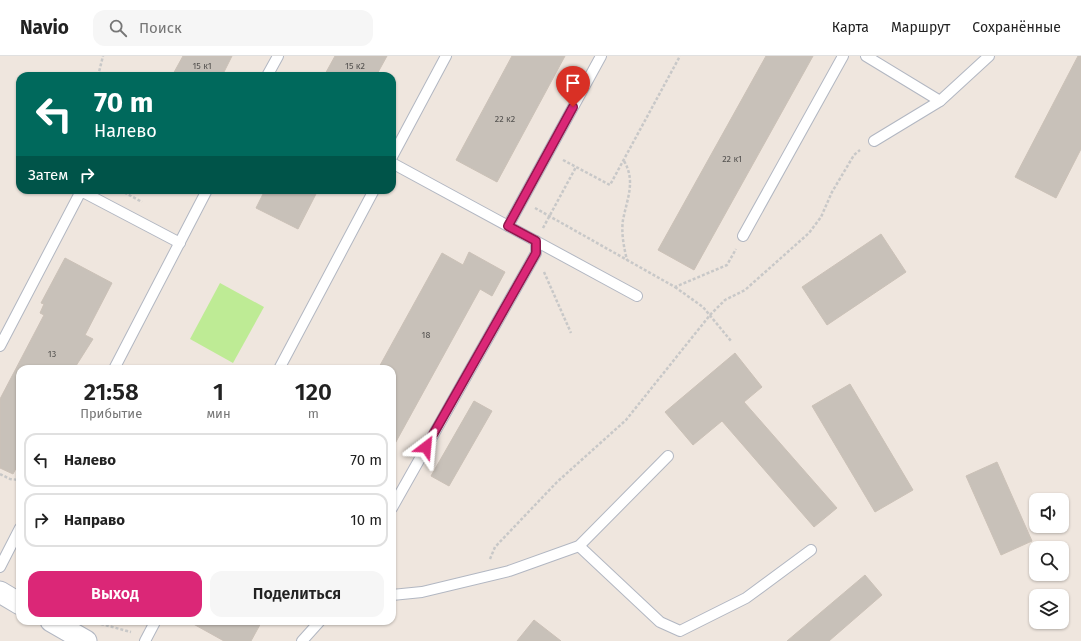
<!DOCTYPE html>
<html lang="ru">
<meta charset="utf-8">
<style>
:root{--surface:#fff;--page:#f6f6f6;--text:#222;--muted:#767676;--line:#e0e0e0;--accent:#db2777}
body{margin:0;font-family:"Fira Sans",sans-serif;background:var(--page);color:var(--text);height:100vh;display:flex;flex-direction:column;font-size:15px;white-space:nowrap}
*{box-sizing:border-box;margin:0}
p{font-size:13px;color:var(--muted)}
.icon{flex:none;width:22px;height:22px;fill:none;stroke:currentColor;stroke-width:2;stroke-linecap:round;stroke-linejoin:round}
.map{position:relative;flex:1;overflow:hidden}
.details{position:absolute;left:16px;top:309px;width:380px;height:260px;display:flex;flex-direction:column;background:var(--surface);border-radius:12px;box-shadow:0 1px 3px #0004}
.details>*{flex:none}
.hud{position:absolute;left:16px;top:16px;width:380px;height:122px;border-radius:12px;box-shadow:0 1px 3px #0004;background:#00695c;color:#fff;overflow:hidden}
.controls{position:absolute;left:1029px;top:437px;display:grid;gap:8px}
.controls a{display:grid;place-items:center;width:40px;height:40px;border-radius:8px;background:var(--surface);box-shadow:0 1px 3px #0004;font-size:20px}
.pin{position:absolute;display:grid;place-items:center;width:34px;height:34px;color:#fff;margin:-41px -17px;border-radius:50% 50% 50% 0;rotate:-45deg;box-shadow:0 0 4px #0007}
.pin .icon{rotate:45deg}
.me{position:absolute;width:44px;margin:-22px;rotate:29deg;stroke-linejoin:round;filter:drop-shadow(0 0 3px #0008)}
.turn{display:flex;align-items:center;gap:14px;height:84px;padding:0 12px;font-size:18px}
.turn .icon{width:52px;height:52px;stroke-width:2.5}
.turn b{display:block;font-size:28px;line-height:34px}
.then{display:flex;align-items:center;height:38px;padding:0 12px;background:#0003;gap:8px;font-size:15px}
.eta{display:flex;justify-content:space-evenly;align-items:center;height:68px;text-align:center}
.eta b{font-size:24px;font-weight:600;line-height:28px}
.action{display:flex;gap:8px;margin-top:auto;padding:8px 12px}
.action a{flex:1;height:46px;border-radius:12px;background:var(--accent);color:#fff;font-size:16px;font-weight:600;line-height:46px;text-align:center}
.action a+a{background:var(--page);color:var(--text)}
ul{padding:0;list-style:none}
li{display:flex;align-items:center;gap:12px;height:54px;margin:0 8px 6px;padding:0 4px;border:2px solid var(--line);border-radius:12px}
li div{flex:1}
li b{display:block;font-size:15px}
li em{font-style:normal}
header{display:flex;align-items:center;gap:24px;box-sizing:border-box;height:56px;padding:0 20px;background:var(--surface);border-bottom:1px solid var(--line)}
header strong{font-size:19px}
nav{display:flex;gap:22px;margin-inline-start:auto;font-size:14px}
.search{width:280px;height:36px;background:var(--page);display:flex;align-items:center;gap:10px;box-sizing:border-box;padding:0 14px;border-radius:12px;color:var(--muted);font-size:15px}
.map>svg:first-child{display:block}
</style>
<header>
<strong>Navio</strong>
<div class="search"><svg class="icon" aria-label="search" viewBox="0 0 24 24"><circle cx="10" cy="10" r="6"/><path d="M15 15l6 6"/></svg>Поиск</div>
<nav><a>Карта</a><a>Маршрут</a><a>Сохранённые</a></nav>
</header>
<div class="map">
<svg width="1081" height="585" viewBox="0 0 1081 585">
<rect width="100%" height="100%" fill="#efe6de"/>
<path fill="#beeb95" d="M220 227 264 251 233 307 190 283Z"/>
<g fill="#c8c1b9" stroke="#cbc1b7">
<path d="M183 0H232L222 20H172Z"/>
<path d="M335 0H387L376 20H324Z"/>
<path d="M512 0H565L497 126 456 104Z"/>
<path d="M766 0H813L694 214 658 194Z"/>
<path d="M1078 0H1081V93L1056 142 1015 121Z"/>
<path d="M265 134H318L298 173 256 152Z"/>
<path d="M881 178 906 216 827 269 802 231Z"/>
<path d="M469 196 505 216 492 240 480 233 392 393V313H378L442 197 463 209Z"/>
<path d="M65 202 112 227 85 279 93 283 74 313H20V405L13 418 0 412V343L44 259 40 257 44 248 41 247Z"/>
<path d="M735 297 762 331 744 346 837 452 814 471 722 365 693 389 665 356Z"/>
<path d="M850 328 913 434 875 456 812 350Z"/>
<path d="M474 345 492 355 449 430 431 420Z"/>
<path d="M997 406 1032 485 1001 499 966 420Z"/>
<path d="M865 519 882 539 829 585H787Z"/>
<path d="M534 564 561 585H517Z"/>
<path d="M188 565H262L251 585H224Z"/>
</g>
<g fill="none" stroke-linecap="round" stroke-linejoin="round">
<g stroke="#b2b7c2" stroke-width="12">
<g id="service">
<path d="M866 0 940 45"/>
<path d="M267 20 278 0"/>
<path d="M874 85 940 45 989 0"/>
<path d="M392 101 446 0"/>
<path d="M392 107 637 240"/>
<path d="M508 170 601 0"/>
<path d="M743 180 843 0"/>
<path d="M0 290 81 135 180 187"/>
<path d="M114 313 207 134"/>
<path d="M279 313 374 134"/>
<path d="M392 452 536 197V185"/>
<path d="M579 490 660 566 680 575 746 542 811 494"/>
<path d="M0 511 20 472"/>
<path d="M392 539 422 536 509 515 579 490 668 400"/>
<path d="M145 585 155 566"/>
<path d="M302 585 320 565"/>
</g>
</g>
<g stroke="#b2b7c2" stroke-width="23">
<g id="minor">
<path d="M0 536 20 548"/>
<path d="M51 565 86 585"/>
</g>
</g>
<g stroke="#c8c8c8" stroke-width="2.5" stroke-dasharray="3 2" stroke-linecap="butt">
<path d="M98 20 103 0"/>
<path d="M563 104 610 129 680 0"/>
<path d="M624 105C636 125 627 143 623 164 621 177 624 192 627 204"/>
<path d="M120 134 142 146"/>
<path d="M535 152 675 231 727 209 736 193"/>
<path d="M543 172 576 111"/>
<path d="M544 216 571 277"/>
<path d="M675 231 703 251 731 285"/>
<path d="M0 418 10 423 20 424"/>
<path d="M490 503 495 491 557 426 626 364 710 259 725 244 745 234 809 177 821 161 832 136 854 99 860 94"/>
<path d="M101 568 131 576"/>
</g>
<use href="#service" stroke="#fff" stroke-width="10"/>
<use href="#minor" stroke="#fff" stroke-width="21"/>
</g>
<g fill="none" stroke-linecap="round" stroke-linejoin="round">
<g stroke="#8e194d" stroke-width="10">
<path id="route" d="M426 391 536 197V185L508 170 573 51"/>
</g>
<use href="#route" stroke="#db2777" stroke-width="7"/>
</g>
<g text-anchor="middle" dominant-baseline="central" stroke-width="4" stroke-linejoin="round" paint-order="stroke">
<g font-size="9" fill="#545250">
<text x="202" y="10">15 к1</text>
<text x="355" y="10">15 к2</text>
<text x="505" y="63">22 к2</text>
<text x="732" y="103">22 к1</text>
<text x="426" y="279">18</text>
<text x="52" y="298">13</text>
</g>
</g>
</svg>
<div class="controls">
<a><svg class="icon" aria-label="sound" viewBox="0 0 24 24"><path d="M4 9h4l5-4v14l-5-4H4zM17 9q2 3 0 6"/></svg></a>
<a><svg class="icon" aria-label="search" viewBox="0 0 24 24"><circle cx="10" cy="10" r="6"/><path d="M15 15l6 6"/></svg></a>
<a><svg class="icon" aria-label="layers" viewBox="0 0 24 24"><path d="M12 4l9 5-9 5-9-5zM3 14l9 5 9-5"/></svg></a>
</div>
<div class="pin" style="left:573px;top:51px;background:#d93025"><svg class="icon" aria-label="arrive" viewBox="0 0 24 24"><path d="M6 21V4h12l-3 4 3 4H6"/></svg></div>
<svg class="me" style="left:426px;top:391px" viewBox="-20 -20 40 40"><path d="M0-17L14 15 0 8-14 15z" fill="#db2777" stroke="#fff" stroke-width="4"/></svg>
<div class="hud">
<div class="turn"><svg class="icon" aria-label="left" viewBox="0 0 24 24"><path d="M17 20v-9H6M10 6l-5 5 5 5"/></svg><div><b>70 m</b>Налево</div></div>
<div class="then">Затем<svg class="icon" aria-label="right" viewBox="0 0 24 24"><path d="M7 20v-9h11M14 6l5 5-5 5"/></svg></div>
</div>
<section class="details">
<div class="eta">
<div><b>21:58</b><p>Прибытие</p></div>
<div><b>1</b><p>мин</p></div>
<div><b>120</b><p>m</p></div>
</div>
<ul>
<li><svg class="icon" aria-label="left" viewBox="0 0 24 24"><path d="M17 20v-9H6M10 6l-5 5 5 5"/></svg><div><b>Налево</b></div><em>70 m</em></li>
<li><svg class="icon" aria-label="right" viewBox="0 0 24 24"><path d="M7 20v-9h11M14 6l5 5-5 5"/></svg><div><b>Направо</b></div><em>10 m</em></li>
</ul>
<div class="action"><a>Выход</a><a>Поделиться</a></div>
</section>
</div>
